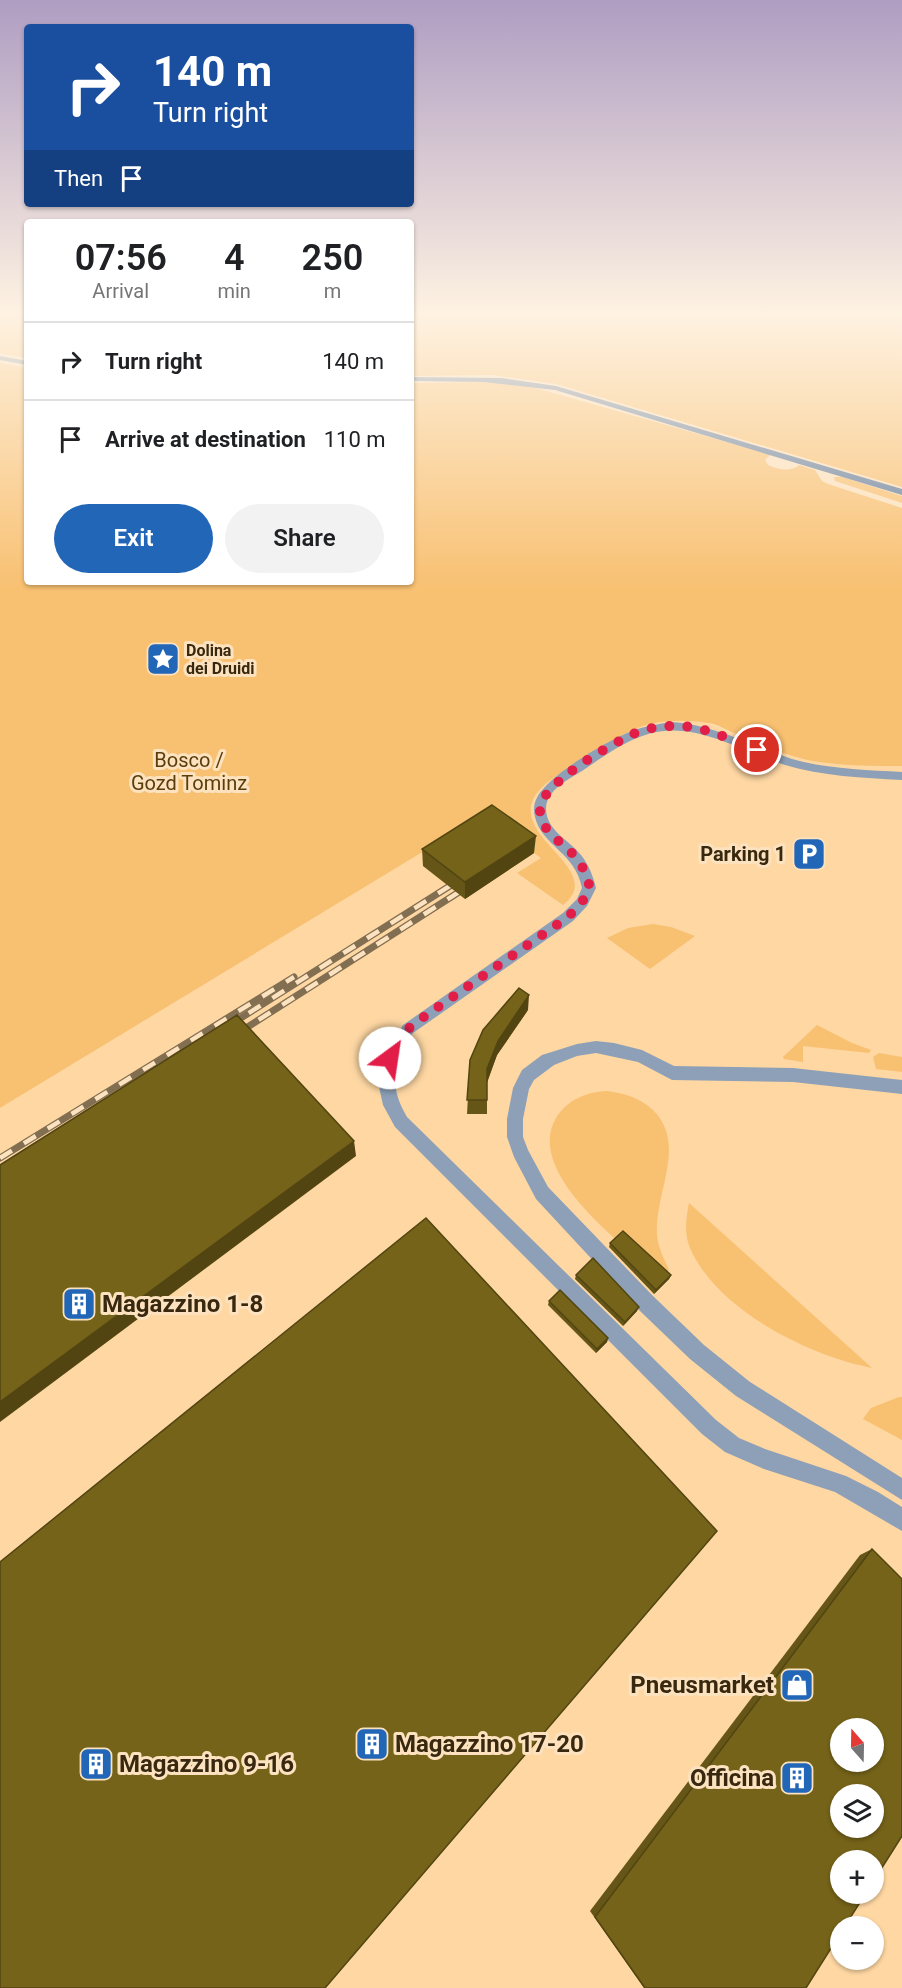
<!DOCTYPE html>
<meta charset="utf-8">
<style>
:root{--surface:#fff;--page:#f2f2f2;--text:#202124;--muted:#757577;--line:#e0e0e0;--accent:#2166b7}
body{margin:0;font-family:Roboto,sans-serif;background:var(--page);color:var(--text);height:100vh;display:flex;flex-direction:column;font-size:22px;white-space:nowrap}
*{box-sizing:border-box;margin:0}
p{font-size:20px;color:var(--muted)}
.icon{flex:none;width:33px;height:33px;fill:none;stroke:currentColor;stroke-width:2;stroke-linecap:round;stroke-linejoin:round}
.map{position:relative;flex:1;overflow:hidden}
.drawer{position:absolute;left:24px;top:219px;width:390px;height:366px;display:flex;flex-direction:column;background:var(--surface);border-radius:6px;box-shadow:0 2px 4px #0004}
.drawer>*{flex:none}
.banner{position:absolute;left:24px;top:24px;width:390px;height:183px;border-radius:6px;box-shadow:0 2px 4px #0004;background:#1a4fa0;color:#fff;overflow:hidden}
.needle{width:39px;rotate:340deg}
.tools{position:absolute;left:830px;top:1718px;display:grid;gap:12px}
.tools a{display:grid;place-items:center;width:54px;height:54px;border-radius:50%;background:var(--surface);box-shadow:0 2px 4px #0004;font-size:30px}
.pin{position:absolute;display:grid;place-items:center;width:51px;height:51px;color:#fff;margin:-26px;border:3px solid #fff;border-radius:50%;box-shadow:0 2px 6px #0007}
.me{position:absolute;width:66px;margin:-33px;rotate:31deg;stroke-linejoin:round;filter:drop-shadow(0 0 4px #0008)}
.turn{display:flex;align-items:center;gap:21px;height:126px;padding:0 30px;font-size:27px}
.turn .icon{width:78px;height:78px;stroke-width:2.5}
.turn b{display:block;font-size:42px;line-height:51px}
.then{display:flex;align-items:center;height:57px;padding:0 30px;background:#0003;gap:12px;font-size:22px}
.eta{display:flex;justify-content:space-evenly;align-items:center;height:102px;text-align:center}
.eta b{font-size:36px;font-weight:600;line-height:42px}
.primary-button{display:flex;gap:12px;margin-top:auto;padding:12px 30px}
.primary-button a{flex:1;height:69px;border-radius:36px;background:var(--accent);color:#fff;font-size:24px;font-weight:600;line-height:69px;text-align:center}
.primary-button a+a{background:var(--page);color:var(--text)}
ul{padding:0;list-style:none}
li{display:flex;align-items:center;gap:18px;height:78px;padding:0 30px;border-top:2px solid var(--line)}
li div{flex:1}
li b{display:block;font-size:22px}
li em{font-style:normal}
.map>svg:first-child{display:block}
</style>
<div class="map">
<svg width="902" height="1988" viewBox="0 0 902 1988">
<rect width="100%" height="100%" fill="#fce2bf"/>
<path fill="#fed7a3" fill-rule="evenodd" d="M665 705 776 751 807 760 834 764 902 766V1988H0V1108ZM840 1728H873V1761H840ZM840 1794H873V1827H840ZM840 1860H873V1893H840ZM840 1926H873V1959H840Z"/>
<g fill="#f8c071">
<path d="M0 312H27V358L0 353Z"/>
<path d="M411 312H902V487L556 384 492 375 411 376Z"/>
<path d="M0 363 27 368V582H411V383L492 382 536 388 762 452 770 455 765 460 768 465C778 469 790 473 799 465L815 470 822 481 828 484 902 508V766C870 766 838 766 807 760 781 754 758 743 734 733 726 730 717 724 708 723 691 720 667 720 649 724 617 733 587 758 558 775 474 828 615 864 563 905L517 873 541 858 482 816 0 1108Z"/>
<path d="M834 477H842L902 496V503L835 481Z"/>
<path d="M653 924 671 927 695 936 650 969 607 938 628 928Z"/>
<path d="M817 1025 852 1043 871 1050 869 1053 803 1046V1062L784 1059 783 1057Z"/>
<path d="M879 1053 902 1057V1072L876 1069 873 1057Z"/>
<path d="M607 1091C624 1093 640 1098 653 1110 688 1145 654 1193 657 1235 658 1247 664 1259 669 1270L659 1277C624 1245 524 1173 556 1118 567 1100 586 1092 607 1091Z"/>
<path d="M689 1203 872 1368C809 1356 717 1310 690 1248 684 1234 686 1218 689 1203Z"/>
<path d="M899 1397H902V1440L863 1419 871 1408Z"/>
</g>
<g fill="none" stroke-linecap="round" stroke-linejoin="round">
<g fill="#8da0b7" fill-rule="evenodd">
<path d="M672 722C716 725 751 746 792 759 827 769 866 770 902 772V780C863 778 822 776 785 765 736 750 689 715 637 738 617 746 600 759 582 771 569 779 546 790 546 809 546 830 570 841 581 855 589 865 593 876 596 888L587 906 573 921 413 1033C395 1064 387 1083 407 1117L716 1420 739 1438 765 1449 846 1476 878 1492 902 1507V1531L835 1492 764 1469 725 1452 702 1434 395 1127 383 1105 379 1087 382 1058 403 1025 563 913 577 899 582 888C575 852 542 846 535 817 532 806 536 796 544 788 559 770 610 739 632 731 645 726 659 724 672 722Z"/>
<path d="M596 1041 614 1043 642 1050 674 1066 793 1068 902 1080V1094L793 1082 672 1080 638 1062 596 1053 577 1056 554 1065 534 1080 529 1089 523 1119V1137L528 1150 548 1187 653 1296 704 1345 750 1382 902 1478V1500L736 1396 690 1359 639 1310 536 1199 514 1157 507 1137V1119L513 1088 522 1070 542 1055 577 1044Z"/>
</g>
<g fill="#627d9f" fill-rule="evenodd">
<path d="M0 356 27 361V365L0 360Z"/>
<path d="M411 377 502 378 556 386 902 489V495L555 390 484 382 411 381Z"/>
</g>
<g stroke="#826e51" stroke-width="7">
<g id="rail">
<path d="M225 1028 464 877"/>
<path d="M235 1035 470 885"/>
<path d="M0 1158 294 977"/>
</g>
</g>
<use href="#rail" stroke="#fce2bf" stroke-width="4.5" stroke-dasharray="14" stroke-linecap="butt"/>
</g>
<g fill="#655516">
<path d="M422 849 534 853 465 899 423 866Z"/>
<path d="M528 1010 497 1055 487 1081V1114H467L470 1060Z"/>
<path d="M610 1243 671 1275 669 1279 654 1294 609 1247Z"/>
<path d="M576 1275 637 1311 623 1326 575 1279Z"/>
<path d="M549 1301 608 1338 607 1342 596 1353 548 1305Z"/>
<path d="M872 1549 806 1988H644L590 1911 860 1555Z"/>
</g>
<g fill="#524512">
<path d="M536 836 534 853 465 899V882Z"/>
<path d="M529 995 528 1010 497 1055 487 1083V1069L498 1041Z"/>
<path d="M354 1141 356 1156 0 1422V1402Z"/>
<path d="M671 1275 669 1279 654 1294 656 1290Z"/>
<path d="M639 1307 637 1311 623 1326 625 1322Z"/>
<path d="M608 1338 607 1342 596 1353 597 1349Z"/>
</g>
<g fill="#756319" stroke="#524512" stroke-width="1.5" fill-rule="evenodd">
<path d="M492 805 536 836 465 882 422 849Z"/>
<path d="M519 988 529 995 498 1041 487 1069V1100H467L470 1060 483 1030Z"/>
<path d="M237 1015 354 1141 0 1402V1165Z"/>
<path d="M426 1218 717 1531 325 1988H0V1562Z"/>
<path d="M623 1231 671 1275 656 1290 610 1243Z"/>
<path d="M593 1258 639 1307 625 1322 576 1275Z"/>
<path d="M560 1290 608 1338 597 1349 549 1301Z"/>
<path d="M872 1549 902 1579V1836L873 1882V1860H840V1893H866L845 1926H840V1934L806 1988H645L595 1917ZM840 1728H873V1761H840ZM840 1794H873V1827H840Z"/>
</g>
<linearGradient id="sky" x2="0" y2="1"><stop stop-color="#af9dc2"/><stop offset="0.53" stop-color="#fef2e2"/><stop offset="1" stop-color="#fef2e2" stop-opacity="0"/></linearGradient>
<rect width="902" height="590" fill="url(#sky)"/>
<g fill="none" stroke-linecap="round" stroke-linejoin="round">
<path stroke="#e11d48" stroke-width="10" stroke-dasharray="0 18" d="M390 1058 408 1029 425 1016 568 917 582 902 590 888C587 877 584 868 577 859 565 843 539 832 540 809 541 783 616 741 638 732 650 728 662 726 674 726 703 725 731 740 757 750"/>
</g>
<defs>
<g id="sight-square" transform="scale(1.725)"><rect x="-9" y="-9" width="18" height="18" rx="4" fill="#2166b7" stroke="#fce2bf"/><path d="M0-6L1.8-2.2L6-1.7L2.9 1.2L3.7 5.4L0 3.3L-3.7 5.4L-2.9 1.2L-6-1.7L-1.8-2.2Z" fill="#fff"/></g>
<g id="parking-square" transform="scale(1.725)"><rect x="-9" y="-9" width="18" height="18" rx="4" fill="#2166b7" stroke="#fce2bf"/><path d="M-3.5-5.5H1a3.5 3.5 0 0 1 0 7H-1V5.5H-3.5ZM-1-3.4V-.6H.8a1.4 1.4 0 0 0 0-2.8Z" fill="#fff"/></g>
<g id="building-square" transform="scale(1.725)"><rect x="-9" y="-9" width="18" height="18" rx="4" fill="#2166b7" stroke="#fce2bf"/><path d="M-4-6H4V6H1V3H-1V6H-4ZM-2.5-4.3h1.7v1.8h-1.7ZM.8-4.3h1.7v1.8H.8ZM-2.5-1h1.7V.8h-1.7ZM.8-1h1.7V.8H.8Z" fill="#fff"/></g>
<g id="shop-square" transform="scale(1.725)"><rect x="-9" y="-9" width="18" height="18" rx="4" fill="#2166b7" stroke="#fce2bf"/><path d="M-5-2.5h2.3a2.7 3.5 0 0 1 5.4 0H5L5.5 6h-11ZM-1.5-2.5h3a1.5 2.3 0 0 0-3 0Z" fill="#fff"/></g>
</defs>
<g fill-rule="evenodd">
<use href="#sight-square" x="163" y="659"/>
<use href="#parking-square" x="809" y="854"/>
<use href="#building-square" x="79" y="1304"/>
<use href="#shop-square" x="797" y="1685"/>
<use href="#building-square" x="372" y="1744"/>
<use href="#building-square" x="96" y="1764"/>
<use href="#building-square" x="797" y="1778"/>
</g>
<g text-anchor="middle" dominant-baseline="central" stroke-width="6" stroke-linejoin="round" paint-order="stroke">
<g font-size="16" font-weight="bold" fill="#38280f" stroke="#fce2bf" text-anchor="start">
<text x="186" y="650">Dolina<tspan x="186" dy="18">dei Druidi</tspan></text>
</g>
<g font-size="20" fill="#5a3d0b" stroke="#fce2bf">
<text x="189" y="760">Bosco /<tspan x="189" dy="23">Gozd Tominz</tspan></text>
</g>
<g font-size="20" font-weight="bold" fill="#38280f" stroke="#fce2bf" text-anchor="end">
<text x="786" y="854">Parking 1</text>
</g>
<g font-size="24" font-weight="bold" fill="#38280f" stroke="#fce2bf" text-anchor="start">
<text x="102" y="1304">Magazzino 1-8</text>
<text x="774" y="1685" text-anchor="end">Pneusmarket</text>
<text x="395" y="1744">Magazzino 17-20</text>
<text x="119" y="1764">Magazzino 9-16</text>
<text x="774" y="1778" text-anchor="end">Officina</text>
</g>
</g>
</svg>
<div class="tools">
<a><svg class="needle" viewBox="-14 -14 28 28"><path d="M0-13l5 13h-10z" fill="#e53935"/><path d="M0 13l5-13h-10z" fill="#757577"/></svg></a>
<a><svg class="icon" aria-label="layers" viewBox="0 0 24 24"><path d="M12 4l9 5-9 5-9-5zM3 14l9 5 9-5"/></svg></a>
<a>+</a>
<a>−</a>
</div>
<div class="pin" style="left:757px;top:750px;background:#d93025"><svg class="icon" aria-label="arrive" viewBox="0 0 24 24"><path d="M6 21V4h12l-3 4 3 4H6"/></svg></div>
<svg class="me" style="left:390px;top:1058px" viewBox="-20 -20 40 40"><circle r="19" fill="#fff"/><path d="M0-13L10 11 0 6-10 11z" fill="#e11d48"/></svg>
<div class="banner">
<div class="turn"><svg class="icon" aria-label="right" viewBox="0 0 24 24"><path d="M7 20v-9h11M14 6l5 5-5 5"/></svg><div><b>140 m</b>Turn right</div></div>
<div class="then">Then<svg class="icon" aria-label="arrive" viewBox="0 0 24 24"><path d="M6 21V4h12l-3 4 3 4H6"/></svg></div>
</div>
<section class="drawer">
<div class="eta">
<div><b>07:56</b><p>Arrival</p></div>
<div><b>4</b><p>min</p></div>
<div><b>250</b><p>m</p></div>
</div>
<ul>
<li><svg class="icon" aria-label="right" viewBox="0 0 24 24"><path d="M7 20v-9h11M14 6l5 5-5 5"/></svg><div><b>Turn right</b></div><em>140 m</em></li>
<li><svg class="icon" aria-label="arrive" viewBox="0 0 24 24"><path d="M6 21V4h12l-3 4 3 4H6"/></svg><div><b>Arrive at destination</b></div><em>110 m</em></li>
</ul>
<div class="primary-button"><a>Exit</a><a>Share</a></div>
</section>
</div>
